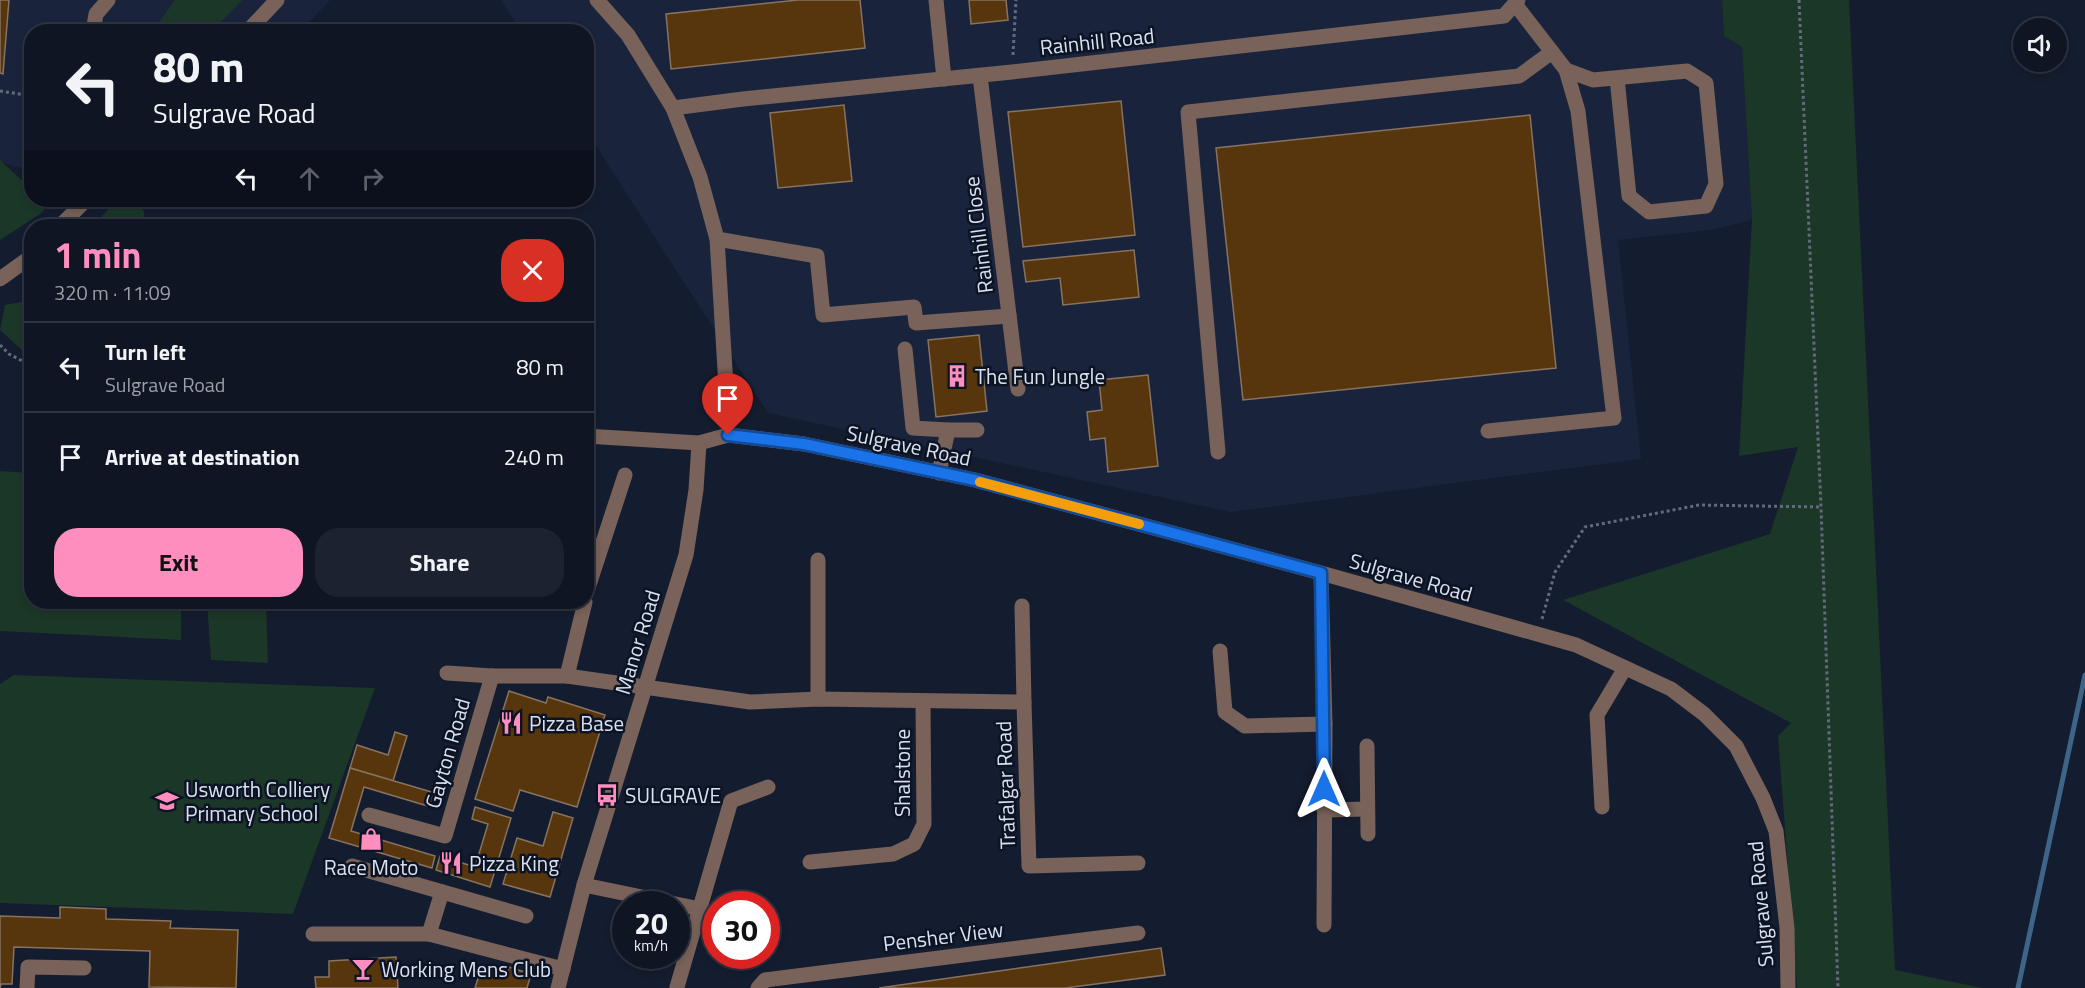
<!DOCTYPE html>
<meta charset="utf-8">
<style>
:root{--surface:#0f1523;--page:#1d2230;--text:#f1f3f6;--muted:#9b9fa6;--line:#2f3441;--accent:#fd8ebe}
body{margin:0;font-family:"Titillium Web",sans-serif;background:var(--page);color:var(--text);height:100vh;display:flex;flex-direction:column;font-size:22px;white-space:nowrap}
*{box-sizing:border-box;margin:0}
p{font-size:20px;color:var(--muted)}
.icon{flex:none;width:33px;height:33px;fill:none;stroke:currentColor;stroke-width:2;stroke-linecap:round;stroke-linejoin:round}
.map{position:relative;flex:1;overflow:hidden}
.panel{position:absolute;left:24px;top:219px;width:570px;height:390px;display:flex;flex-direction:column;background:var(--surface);border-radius:24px;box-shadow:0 3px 9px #0003,0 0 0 2px var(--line)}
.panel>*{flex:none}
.hud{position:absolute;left:24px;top:24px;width:570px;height:183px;border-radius:24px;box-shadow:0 3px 9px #0003,0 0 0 2px var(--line);background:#0f1523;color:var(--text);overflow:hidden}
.controls{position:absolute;left:2013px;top:18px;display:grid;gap:12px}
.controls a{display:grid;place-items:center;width:54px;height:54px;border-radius:50%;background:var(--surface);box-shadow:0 3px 9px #0003,0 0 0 2px var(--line);font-size:30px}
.speed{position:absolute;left:612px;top:891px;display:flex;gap:12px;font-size:30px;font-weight:700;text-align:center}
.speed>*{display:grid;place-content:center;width:78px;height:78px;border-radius:50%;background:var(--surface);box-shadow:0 3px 9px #0003,0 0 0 2px var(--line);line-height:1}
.speed small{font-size:15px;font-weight:400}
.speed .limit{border:9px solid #d22;background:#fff;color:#111}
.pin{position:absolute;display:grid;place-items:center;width:51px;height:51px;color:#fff;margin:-62px -26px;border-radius:50% 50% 50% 0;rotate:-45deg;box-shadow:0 0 6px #0007}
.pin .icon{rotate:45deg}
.me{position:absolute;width:66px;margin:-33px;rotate:0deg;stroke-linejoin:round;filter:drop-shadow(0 0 4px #0008)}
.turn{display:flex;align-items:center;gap:21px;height:126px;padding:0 30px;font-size:27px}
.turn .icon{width:78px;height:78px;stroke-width:2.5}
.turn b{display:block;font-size:42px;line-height:51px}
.lanes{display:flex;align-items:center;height:57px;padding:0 30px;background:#0003;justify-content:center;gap:30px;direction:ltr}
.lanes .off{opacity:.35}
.round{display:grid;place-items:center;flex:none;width:63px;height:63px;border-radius:24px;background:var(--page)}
.summary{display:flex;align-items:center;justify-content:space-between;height:102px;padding:0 30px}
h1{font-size:36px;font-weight:700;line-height:45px;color:var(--accent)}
.primary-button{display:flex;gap:12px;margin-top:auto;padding:12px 30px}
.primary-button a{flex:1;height:69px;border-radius:24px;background:var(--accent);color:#111;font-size:24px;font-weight:700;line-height:69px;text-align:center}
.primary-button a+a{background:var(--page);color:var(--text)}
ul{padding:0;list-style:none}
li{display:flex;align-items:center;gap:18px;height:90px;padding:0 30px;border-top:2px solid var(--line)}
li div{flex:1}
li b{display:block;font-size:22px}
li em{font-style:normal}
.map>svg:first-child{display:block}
</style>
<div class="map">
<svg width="2085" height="988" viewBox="0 0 2085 988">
<rect width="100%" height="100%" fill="#141c2f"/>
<g fill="#19243c">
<path d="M0 0H330L301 31 32 32 31 171 0 162Z"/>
<path d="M501 0H1722L1724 36 1742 46 1752 220 1711 230 1618 240 1641 459 1231 512 768 413 587 132 586 32 521 31Z"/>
</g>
<g fill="#1b3728">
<path d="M175 0H242L212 31H153Z"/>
<path d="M1722 0H1849L1895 970 1983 988H1797L1778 736 1791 723 1563 600 1770 534 1798 447 1739 456 1752 220 1742 47 1724 36Z"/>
<path d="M0 160 31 189 32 200H54L40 214 0 240Z"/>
<path d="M117 200H137L144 212V226H93Z"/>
<path d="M31 300H32L31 356 24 352 0 330 5 305Z"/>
<path d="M0 471 31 473 32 602H181V640L0 631Z"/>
<path d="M207 602H266L268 663 211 660Z"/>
<path d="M14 675 375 688 293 914 0 903V684Z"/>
</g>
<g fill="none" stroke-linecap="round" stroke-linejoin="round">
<path stroke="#3e6588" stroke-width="5" d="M2018 988 2085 675"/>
</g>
<g fill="#57350d" stroke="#877360" stroke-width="1.5">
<path d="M0 0H9L3 74 0 73Z"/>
<path d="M798 0H860L865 48 671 69 666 14Z"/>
<path d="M969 0H1006L1008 20 971 24Z"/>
<path d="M1121 101 1135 235 1023 247 1008 112Z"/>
<path d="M844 105 852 181 778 188 770 113Z"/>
<path d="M1530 115 1556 368 1243 400 1216 148Z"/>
<path d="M1134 250 1139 297 1063 305 1060 278 1026 282 1023 261Z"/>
<path d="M979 335 987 411 936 417 928 340Z"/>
<path d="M1148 375 1158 466 1108 472 1105 438 1090 440 1087 412 1102 410 1099 380Z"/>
<path d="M509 691 546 703 548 697 605 715 577 807 520 790 513 811 475 799Z"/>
<path d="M395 732 407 736 393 781 350 768 357 745 388 755Z"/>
<path d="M350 768 435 793 431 807 364 787 351 831 435 856 432 868 329 838Z"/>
<path d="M475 807 511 818 490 887 436 870 440 856 475 867 488 824 472 819Z"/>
<path d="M553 812 573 818 550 897 503 884 517 838 543 846Z"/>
<path d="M60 907 106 909V919L171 921 170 928 238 930 236 988 149 987 150 951 14 947 12 984H1L0 988V916L60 918Z"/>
<path d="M1161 948 1165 975 1065 988H879Z"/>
<path d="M396 957 398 988H316L315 977H329V961Z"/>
<path d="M488 965 508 971 509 967 531 974 527 988H475L481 969Z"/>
</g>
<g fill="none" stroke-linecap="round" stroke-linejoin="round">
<g stroke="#636b7b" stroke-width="3" stroke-dasharray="3 3" stroke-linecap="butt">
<path d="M1799 0 1821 507 1838 988"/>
<path d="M1013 55 1016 0"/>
<path d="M0 91 32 96"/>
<path d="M0 345 9 354 32 366"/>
<path d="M726 399 727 420"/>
<path d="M1542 619 1555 572 1585 527 1699 505 1821 507"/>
</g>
<g stroke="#786259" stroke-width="15">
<path d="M597 0 628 35 673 108 700 177 717 239 726 386"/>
<path d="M936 0 944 79"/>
<path d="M93 32 96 14 108 0"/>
<path d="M247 32 277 0"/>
<path d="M1566 70 1593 80 1687 71 1706 83 1716 184 1706 206 1649 212 1629 196 1617 78"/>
<path d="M980 76 1018 389"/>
<path d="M673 108 743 99 1012 72 1504 16 1518 0"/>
<path d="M60 226 86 200"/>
<path d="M717 239 817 256 823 315 914 307 916 323 1009 316"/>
<path d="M0 279 32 256"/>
<path d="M905 349 913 428 948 430"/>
<path d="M1488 431 1614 418 1578 111 1566 70 1515 4"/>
<path d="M586 436 699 443 728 435 804 444 975 480 1321 573 1576 645 1671 689 1704 714 1736 746 1763 798 1776 831 1787 928 1788 988"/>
<path d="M1218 452 1188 112 1519 76 1552 52"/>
<path d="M939 473 948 430H977"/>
<path d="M1321 573 1325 724 1324 925"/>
<path d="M586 594 625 475"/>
<path d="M1022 606 1024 702"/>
<path d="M1220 651 1225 712 1245 726 1325 724"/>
<path d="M447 673 492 676H567L750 702 818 699 1024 702 1029 866 1138 863"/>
<path d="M567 676 585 602"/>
<path d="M818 699V560"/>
<path d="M1367 746 1368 834"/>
<path d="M1602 807 1597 715 1625 668"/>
<path d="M1324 810 1367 809"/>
<path d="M369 815 445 836 492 676"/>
<path d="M810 862 893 854 914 844 924 824 923 702"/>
<path d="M352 866 526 916"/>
<path d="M584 885 700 909"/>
<path d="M313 934H429L563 969"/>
<path d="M429 934 442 892"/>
<path d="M677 987 731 801 768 787"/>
<path d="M27 988 28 967 84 968"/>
<path d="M558 988 584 885 686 555 696 490 699 443"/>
<path d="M758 988 765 980 1138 933"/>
</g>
</g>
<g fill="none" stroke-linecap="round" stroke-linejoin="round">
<g stroke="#114b97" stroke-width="15">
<path id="route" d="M728 435 804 444 975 480 1321 573 1324 789"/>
</g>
<use href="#route" stroke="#1a73e8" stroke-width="10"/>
<path stroke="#f59e0b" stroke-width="10" d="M980 482 1139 524"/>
</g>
<defs>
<g id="building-bare" transform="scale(1.8)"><path d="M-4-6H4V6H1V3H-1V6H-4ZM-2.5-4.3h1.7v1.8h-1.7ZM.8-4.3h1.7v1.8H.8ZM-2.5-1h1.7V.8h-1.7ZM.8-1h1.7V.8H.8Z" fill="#fd8ebe" stroke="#0b1325" stroke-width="2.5" paint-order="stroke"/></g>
<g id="restaurant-bare" transform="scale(1.8)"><path d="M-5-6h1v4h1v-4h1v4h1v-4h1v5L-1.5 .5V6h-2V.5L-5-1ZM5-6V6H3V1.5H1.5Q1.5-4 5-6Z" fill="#fd8ebe" stroke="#0b1325" stroke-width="2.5" paint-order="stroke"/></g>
<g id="bus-bare" transform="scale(1.8)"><path d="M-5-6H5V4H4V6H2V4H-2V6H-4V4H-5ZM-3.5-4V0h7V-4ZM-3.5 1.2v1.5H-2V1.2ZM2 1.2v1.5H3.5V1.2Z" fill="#fd8ebe" stroke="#0b1325" stroke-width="2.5" paint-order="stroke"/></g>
<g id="school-bare" transform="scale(1.8)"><path d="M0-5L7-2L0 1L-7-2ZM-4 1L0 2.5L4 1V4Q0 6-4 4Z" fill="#fd8ebe" stroke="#0b1325" stroke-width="2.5" paint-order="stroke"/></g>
<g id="shop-bare" transform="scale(1.8)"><path d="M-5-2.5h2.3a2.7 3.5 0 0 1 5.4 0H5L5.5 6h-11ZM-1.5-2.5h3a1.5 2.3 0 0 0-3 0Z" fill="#fd8ebe" stroke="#0b1325" stroke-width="2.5" paint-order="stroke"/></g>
<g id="bar-bare" transform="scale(1.8)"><path d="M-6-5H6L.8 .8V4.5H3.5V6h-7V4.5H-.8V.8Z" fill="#fd8ebe" stroke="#0b1325" stroke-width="2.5" paint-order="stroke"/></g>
</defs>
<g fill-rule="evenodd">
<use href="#building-bare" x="957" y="376"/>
<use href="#restaurant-bare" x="511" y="723"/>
<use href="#bus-bare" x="607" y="795"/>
<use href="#school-bare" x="167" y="801"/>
<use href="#shop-bare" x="371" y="839"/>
<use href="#restaurant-bare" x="451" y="863"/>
<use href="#bar-bare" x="363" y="969"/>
</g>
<g text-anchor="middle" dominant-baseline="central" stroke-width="5" stroke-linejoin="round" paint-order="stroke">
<g font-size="21" fill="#dae1ee" stroke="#0b1325">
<text transform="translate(1097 41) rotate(-6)">Rainhill Road</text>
<text transform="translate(978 235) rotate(-97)">Rainhill Close</text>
<text transform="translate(909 445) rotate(12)">Sulgrave Road</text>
<text transform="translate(1411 577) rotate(16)">Sulgrave Road</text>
<text transform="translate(637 642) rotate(-73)">Manor Road</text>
<text transform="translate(447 753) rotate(-74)">Gayton Road</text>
<text transform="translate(902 773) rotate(-90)">Shalstone</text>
<text transform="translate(1005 785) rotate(-92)">Trafalgar Road</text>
<text transform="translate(1760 904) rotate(-95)">Sulgrave Road</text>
<text transform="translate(943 936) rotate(-7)">Pensher View</text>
</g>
<g font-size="21" fill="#dae1ee" stroke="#0b1325" text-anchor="start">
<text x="975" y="376">The Fun Jungle</text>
<text x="529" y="723">Pizza Base</text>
<text x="185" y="789">Usworth Colliery<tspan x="185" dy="24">Primary School</tspan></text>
<text x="625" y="795">SULGRAVE</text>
<text x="469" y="863">Pizza King</text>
<text x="371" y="867" text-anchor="middle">Race Moto</text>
<text x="381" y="969">Working Mens Club</text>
</g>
</g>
</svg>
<div class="controls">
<a><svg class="icon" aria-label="sound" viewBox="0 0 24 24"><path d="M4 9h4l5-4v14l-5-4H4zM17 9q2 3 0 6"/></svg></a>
</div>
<div class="speed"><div>20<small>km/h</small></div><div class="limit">30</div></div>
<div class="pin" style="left:728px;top:435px;background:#d93025"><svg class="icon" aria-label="arrive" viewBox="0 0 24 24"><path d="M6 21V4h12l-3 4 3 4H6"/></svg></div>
<svg class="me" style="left:1324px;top:789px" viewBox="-20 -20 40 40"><path d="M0-17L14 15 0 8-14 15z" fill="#1a73e8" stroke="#fff" stroke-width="4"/></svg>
<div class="hud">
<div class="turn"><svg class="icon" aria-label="left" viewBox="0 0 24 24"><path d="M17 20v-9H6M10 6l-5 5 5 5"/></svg><div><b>80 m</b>Sulgrave Road</div></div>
<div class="lanes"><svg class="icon" aria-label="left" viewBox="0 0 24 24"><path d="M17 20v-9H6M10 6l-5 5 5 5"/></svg><svg class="icon off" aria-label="ahead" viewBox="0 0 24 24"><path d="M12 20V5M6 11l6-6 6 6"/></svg><svg class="icon off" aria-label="right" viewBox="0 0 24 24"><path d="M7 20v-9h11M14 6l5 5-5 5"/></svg></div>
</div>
<section class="panel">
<div class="summary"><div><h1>1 min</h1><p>320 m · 11:09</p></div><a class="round" style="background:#d93025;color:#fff"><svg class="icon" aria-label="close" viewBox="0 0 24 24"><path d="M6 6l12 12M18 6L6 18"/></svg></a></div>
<ul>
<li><svg class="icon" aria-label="left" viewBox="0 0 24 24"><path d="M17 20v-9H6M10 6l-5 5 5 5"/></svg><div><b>Turn left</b><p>Sulgrave Road</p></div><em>80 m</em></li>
<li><svg class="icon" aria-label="arrive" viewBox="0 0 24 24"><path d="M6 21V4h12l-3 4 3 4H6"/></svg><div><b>Arrive at destination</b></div><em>240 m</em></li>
</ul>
<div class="primary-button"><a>Exit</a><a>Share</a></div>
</section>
</div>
